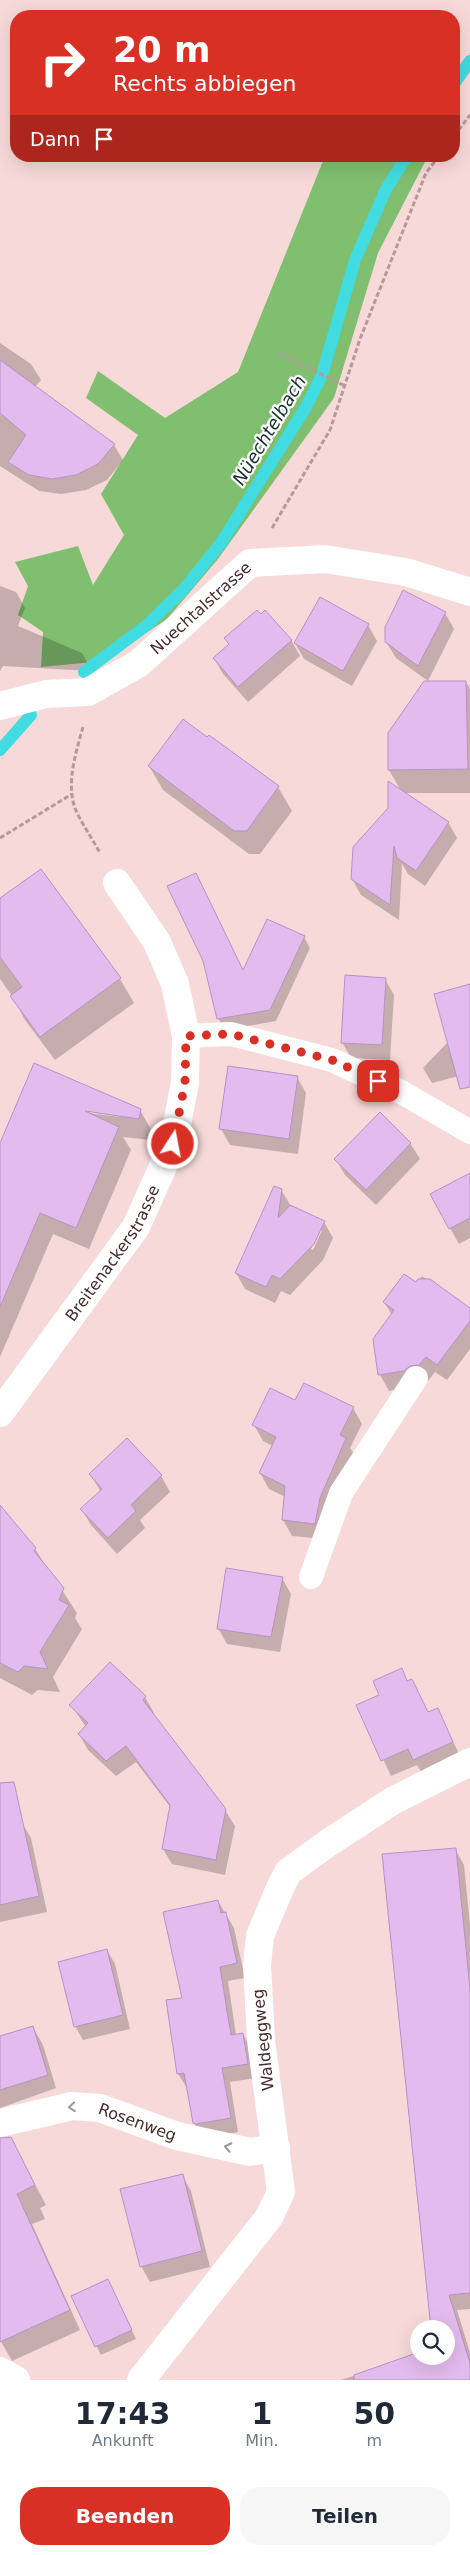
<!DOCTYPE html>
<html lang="de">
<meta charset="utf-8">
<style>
:root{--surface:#fff;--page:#f6f6f7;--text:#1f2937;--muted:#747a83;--accent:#d93025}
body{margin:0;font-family:"DejaVu Sans",sans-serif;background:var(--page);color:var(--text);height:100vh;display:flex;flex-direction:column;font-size:19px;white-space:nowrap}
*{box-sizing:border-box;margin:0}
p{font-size:16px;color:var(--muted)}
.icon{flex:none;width:28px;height:28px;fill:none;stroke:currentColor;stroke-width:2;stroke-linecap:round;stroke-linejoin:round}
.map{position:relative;height:2380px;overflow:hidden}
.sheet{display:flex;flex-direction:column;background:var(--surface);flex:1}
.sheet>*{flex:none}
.banner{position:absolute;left:10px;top:10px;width:450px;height:152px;border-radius:20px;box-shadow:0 5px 20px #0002;background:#d93025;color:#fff;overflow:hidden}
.buttons{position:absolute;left:410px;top:2320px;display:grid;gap:10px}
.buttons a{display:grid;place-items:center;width:45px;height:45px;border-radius:50%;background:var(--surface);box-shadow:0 5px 20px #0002;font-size:25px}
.pin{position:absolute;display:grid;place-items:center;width:42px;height:42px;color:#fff;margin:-21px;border-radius:10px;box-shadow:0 2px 8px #0006}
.me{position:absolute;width:55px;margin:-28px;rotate:11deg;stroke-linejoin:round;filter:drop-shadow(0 0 4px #0008)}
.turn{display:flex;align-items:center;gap:18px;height:105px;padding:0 20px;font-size:22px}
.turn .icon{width:65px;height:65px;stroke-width:2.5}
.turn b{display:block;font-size:35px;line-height:42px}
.then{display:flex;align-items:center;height:48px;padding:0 20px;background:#0003;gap:10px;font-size:19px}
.eta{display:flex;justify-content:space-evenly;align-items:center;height:85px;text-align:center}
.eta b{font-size:30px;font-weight:700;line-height:35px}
.action{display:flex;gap:10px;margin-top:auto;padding:10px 20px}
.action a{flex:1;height:58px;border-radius:20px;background:var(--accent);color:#fff;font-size:20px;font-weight:700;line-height:58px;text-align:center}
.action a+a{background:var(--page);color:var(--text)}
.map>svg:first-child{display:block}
</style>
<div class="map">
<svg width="470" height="2380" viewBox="0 0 470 2380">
<rect width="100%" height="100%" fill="#f7d9d9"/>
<path fill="#81bf70" d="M325 156H428L378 253 334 398 218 559 167 619 104 661 41 667 43 632 18 615 28 586 15 562 78 546 93 585 124 535 101 494 138 435 86 398 98 371 165 418 238 372Z"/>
<g fill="#0003" fill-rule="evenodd">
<path d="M0 343 31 364 41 380 35 387 114 445 123 460 107 480 86 490 61 494 39 491 0 466Z"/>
<path d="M0 586 16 592 25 608 18 626 82 653 91 669 90 671 3 666 0 671Z"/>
<path d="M445 613 454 629 428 681 396 658 386 642Z"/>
<path d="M368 625 377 641 352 686 304 659 295 643Z"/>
<path d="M225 638 291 640 300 656 248 702 223 674 214 658 229 645Z"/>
<path d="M466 682 470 689V793H405L448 822 457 838 425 886 408 874 402 864 399 920 361 895 352 879 389 809 401 791 389 770Z"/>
<path d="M209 736 278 787 292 811 260 854H249L163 790 149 766Z"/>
<path d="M41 870 120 979 134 1003 55 1060 25 1020 12 996 0 979V900Z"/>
<path d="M196 874 243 971 304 937 310 948 276 1021 225 1030 218 1018Z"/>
<path d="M385 979 394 995 390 1060 351 1058 342 1042Z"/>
<path d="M470 986V1073L432 1083 423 1068 448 1042Z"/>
<path d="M35 1064 140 1110 153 1133 151 1140 123 1137 131 1150 89 1249 53 1234 0 1357V1146ZM79 1109 115 1114 121 1117 79 1112Z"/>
<path d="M297 1077 306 1093 298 1154 230 1145 221 1129Z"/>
<path d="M410 1143 420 1159 376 1205 345 1175 336 1160Z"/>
<path d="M470 1174V1238L459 1244 450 1228Z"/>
<path d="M281 1190 291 1206 324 1222 333 1238 323 1260 290 1295 281 1291 275 1303 245 1289 236 1273ZM319 1230H322L313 1250 311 1249Z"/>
<path d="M422 1276 470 1310V1349L447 1380 435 1372 428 1381H419L413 1386 389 1391 380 1375 374 1340 392 1315 384 1302 416 1284Z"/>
<path d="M295 1402 353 1408 362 1424 350 1448 355 1455 324 1539 292 1536 283 1520 286 1497 269 1489 260 1473 273 1446 263 1441 254 1425Z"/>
<path d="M90 1474 161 1476 170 1492 140 1520 145 1528 117 1554 91 1525 82 1510 101 1492Z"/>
<path d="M0 1507 35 1549 77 1613 75 1618 82 1629 53 1677 60 1692 38 1690 32 1695 0 1678Z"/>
<path d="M282 1578 291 1594 280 1652 227 1644 218 1628Z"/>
<path d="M401 1670 408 1682 412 1680 429 1713 438 1710 461 1758 423 1775 417 1765 391 1776 358 1706 381 1695Z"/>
<path d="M145 1697 154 1713 153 1715 225 1810 235 1826 225 1875 172 1864 163 1849 171 1808 136 1762 116 1776 88 1750 79 1734 86 1727 71 1705Z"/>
<path d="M22 1823 31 1838 47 1912 0 1922V1827Z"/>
<path d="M455 1849 464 1865 470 1925V2309L457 2310 470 2353V2380H341L419 2354V2356H446Z"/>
<path d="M218 1901 234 1928 245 1978 228 1981 236 2035 243 2034 251 2049 256 2078 230 2082 238 2132 205 2139 194 2123 187 2088 178 2074 183 1999Z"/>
<path d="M107 1950 115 1964 130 2029 83 2040 75 2026Z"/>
<path d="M33 2027 43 2045 56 2088 0 2108V2034L1 2037Z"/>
<path d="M11 2139 46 2205 40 2208 45 2219 32 2224 80 2330 12 2361 0 2340V2144Z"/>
<path d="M182 2175 191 2191 210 2267 150 2282 141 2266Z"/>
<path d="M112 2289 136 2339 101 2355 72 2297Z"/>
</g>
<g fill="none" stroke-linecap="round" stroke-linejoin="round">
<g stroke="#40dce2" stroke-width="12">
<path d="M454 84 470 61"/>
<path d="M84 672 147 625 184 589 221 543 306 407 322 375 355 260 386 189 407 156"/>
<path d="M0 750 31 715"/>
</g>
</g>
<g fill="#e4bbef" stroke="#b991c3">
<path d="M0 360 115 444 98 464 76 475 52 479 29 475 8 462 26 435 0 413Z"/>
<path d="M403 590 446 612 418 666 385 642V627Z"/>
<path d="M320 597 369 624 343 671 294 643Z"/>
<path d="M257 610 261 614 265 610 292 640 238 687 213 658 229 644 224 638Z"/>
<path d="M424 681H466L468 769 388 770V733Z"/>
<path d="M183 719 207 737 209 735 279 786 247 831H234L148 766Z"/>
<path d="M388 781 449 822 416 871 397 858 394 846 390 905 351 879 353 847 388 808Z"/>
<path d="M41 869 121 978 40 1037 10 996 22 987 0 957V898Z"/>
<path d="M196 873 243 970 267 919 305 936 270 1010 217 1019 203 961 167 886Z"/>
<path d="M345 975 386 978 382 1045 341 1043Z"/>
<path d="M470 984V1087L460 1089 434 994Z"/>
<path d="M34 1063 141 1109 139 1119 85 1111 119 1127 76 1228 40 1213 0 1307V1143Z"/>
<path d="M228 1066 298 1076 289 1139 219 1129Z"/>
<path d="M380 1112 411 1143 366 1190 334 1159Z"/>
<path d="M470 1173V1218L449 1229 430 1194Z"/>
<path d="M274 1186 282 1189 278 1218 290 1205 325 1221 314 1244 280 1279 272 1275 266 1287 235 1273Z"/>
<path d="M404 1274 416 1282 418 1279H430L470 1308V1321L437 1365 426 1357 419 1365 410 1366 404 1371 378 1375 373 1339 394 1310 383 1302Z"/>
<path d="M304 1383 354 1407 340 1435 346 1438 320 1498 315 1524 282 1520 285 1486 259 1473 276 1437 252 1425 270 1388 295 1400Z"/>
<path d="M127 1438 162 1475 131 1505 136 1511 108 1538 80 1509 102 1489 89 1474Z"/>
<path d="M0 1505 36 1548 34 1551 64 1588 59 1600 69 1605 40 1652 48 1669 24 1666 18 1672 0 1663Z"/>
<path d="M226 1568 283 1577 271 1637 217 1629Z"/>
<path d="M110 1662 146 1696 143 1700 226 1809 216 1860 162 1849 170 1805 126 1746 106 1761 78 1734 88 1723 69 1705Z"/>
<path d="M402 1668 407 1681 412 1679 428 1712 438 1708 453 1742 413 1760 408 1749 381 1761 356 1705 379 1695 373 1681Z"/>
<path d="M14 1782 39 1896 0 1905V1783Z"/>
<path d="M456 1848 470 1989V2293L449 2295 470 2363V2380H354V2375L419 2352V2356H446V2329H431L382 1854Z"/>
<path d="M218 1900 221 1913 226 1912 237 1963 220 1967 231 2035 243 2033 248 2064 222 2068 231 2118 196 2124 193 2123 184 2073 177 2074 166 2000 182 1998 163 1912Z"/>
<path d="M107 1949 123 2015 74 2027 58 1962Z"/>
<path d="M33 2026 48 2075 0 2090V2036Z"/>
<path d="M11 2137 35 2185 17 2194 70 2310 0 2342V2138Z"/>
<path d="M183 2174 202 2251 140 2267 120 2189Z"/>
<path d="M108 2279 132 2330 95 2347 71 2296Z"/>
</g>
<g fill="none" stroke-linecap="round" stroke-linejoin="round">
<g stroke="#b7999a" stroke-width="3" stroke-dasharray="5 2.5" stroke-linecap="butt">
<path d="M454 136 470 115"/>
<path d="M279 353 345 386"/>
<path d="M272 528 330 430 360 339 426 173 439 156"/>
<path d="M83 727C76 752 66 783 75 808 81 823 92 838 100 853"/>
<path d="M0 838 72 794"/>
</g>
<g stroke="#fff" stroke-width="24">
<path d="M186 1036 231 1034 332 1060 403 1093 470 1132"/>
<path d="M311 1577 341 1493 416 1378"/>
</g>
<g stroke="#fff" stroke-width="28">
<path id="s1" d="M0 706 46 694 88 692 138 664 250 563 325 559 406 572 470 592"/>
<path id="s2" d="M0 1413 136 1227 173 1144 185 1083 186 1036 175 984 157 942 117 883"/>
<path id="s3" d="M0 2123 72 2106 100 2108 177 2136 250 2152 276 2148"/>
<path d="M0 2371 16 2380"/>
<path d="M141 2380 269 2217 281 2192 261 2040 257 1965 260 1936 280 1888 288 1872 328 1843 394 1800 470 1762"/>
</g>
</g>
<defs><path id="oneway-chevron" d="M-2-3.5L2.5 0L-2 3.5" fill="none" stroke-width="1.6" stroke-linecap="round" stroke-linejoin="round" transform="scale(1.25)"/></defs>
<g stroke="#a29495">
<use href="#oneway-chevron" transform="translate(72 2107) rotate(176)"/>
<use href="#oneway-chevron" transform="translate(228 2147) rotate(-168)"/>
</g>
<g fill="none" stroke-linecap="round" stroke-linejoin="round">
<path stroke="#d93025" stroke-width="9" stroke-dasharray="0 16.2" d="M173 1144 185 1083 186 1036 231 1034 332 1060 378 1081"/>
</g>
<g text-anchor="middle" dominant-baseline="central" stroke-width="4.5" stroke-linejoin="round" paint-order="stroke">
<g font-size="16" fill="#462a2b" stroke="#fff">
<text stroke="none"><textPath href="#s1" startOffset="231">Nuechtalstrasse</textPath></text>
<text stroke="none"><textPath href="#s2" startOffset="196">Breitenackerstrasse</textPath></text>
<text transform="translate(263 2040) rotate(-96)">Waldeggweg</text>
<text stroke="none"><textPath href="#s3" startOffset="142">Rosenweg</textPath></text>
</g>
<g font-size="18" font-style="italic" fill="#173031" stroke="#fff">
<text transform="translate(269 430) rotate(-59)">Nüechtelbach</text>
</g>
</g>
</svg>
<div class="buttons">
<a><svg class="icon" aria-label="search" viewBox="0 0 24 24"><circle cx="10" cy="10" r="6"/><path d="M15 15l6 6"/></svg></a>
</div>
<div class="pin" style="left:378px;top:1081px;background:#d93025"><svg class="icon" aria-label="arrive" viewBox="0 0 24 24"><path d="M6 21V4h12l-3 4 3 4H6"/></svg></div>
<svg class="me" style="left:173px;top:1144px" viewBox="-20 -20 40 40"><circle r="17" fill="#d93025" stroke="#fff" stroke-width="3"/><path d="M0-11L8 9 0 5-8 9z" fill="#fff"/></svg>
<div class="banner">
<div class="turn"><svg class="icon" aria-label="right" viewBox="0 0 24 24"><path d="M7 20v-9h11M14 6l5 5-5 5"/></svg><div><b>20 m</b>Rechts abbiegen</div></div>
<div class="then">Dann<svg class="icon" aria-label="arrive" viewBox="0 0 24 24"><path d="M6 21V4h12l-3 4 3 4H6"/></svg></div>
</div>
</div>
<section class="sheet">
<div class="eta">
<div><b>17:43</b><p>Ankunft</p></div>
<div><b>1</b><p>Min.</p></div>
<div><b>50</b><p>m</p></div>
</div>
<div class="action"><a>Beenden</a><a>Teilen</a></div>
</section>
